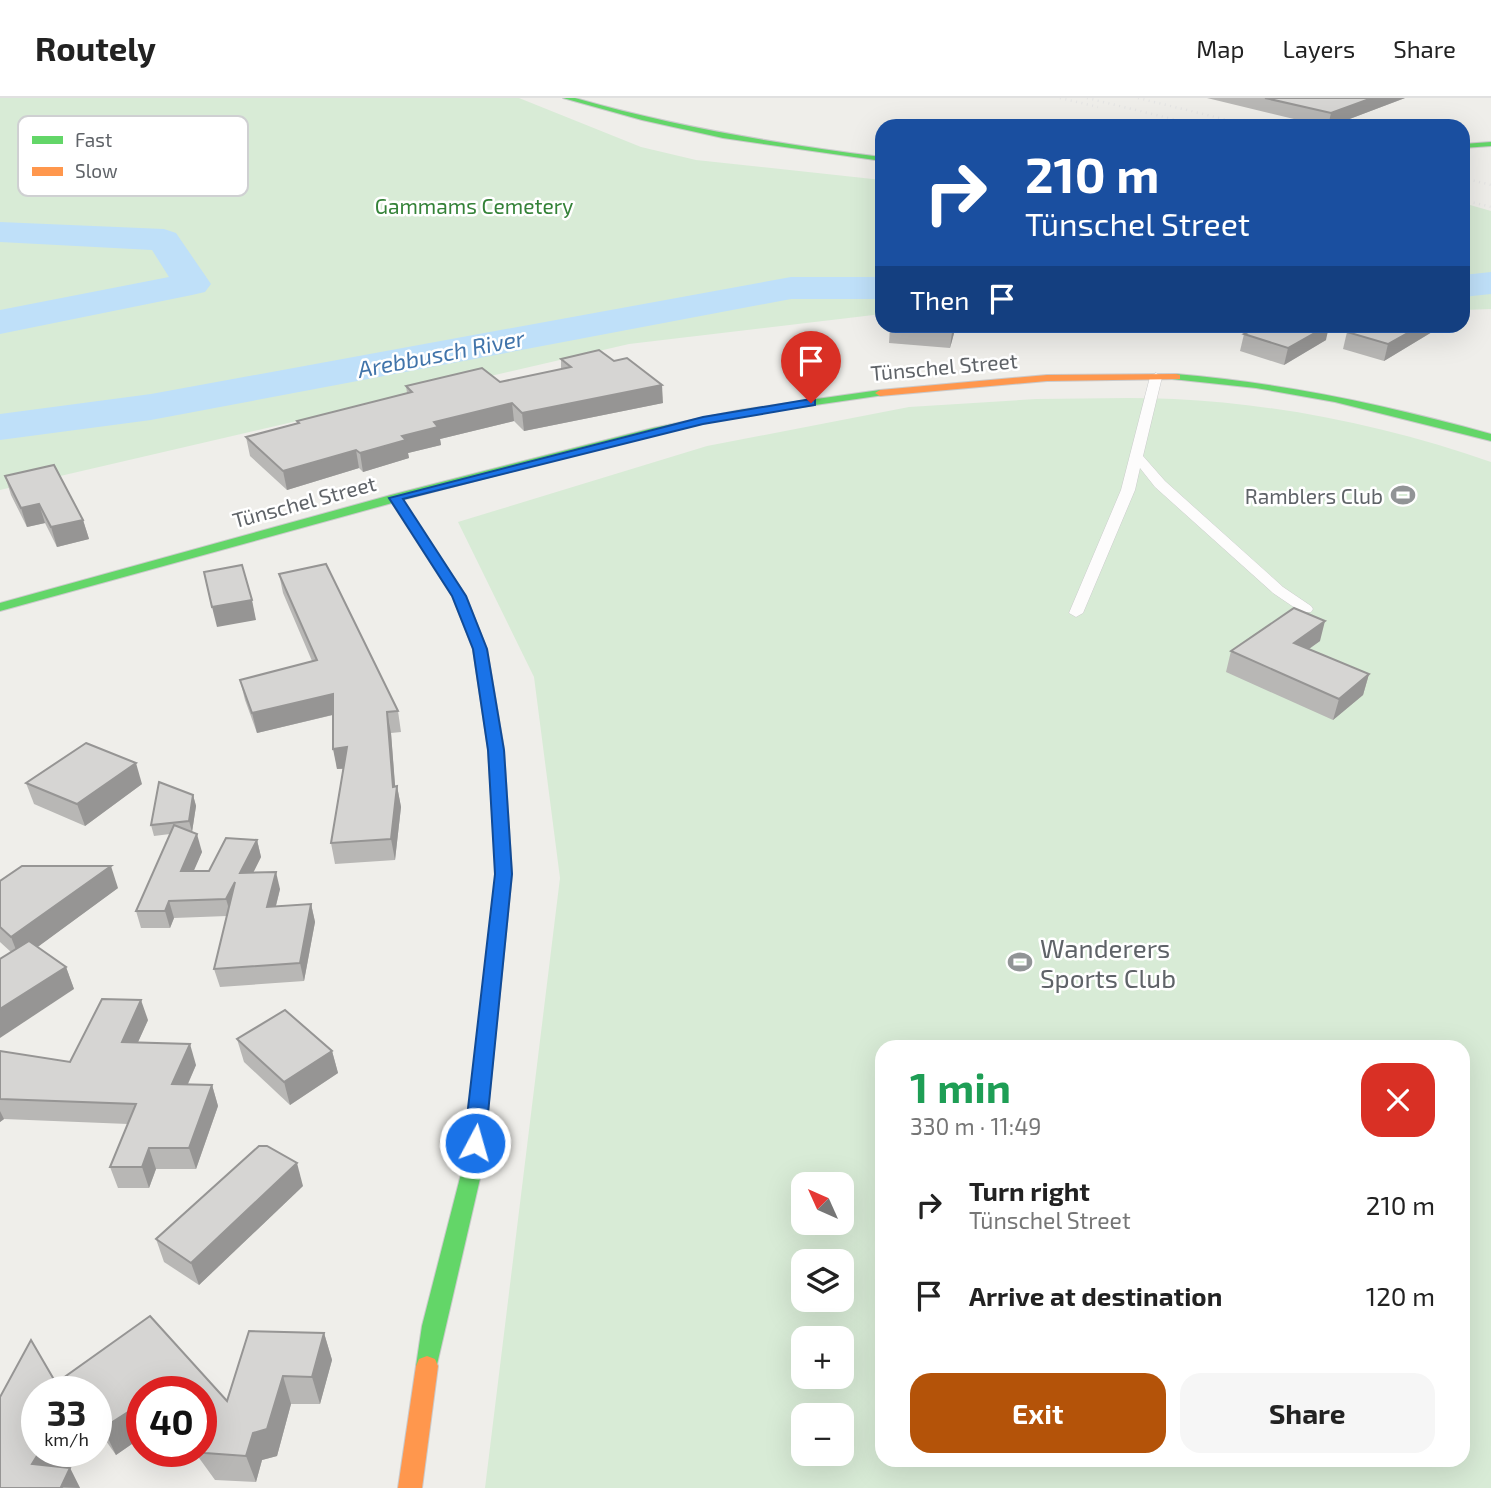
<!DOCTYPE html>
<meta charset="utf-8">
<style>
:root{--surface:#fff;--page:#f6f6f6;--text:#222;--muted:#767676;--line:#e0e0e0;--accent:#b45309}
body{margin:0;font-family:"Exo 2",sans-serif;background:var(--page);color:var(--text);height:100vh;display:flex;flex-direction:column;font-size:26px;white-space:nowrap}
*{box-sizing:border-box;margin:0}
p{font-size:23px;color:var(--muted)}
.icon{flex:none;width:38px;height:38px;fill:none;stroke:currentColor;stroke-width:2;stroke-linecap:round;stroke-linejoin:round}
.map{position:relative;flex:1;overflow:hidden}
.drawer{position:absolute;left:875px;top:942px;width:595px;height:427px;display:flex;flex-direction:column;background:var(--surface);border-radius:21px;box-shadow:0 7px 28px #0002}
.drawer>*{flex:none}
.top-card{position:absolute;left:875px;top:21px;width:595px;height:214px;border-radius:21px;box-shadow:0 7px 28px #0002;background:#1a4fa0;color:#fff;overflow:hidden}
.needle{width:46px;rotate:315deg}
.buttons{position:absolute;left:791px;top:1074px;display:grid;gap:14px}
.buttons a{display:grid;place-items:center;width:63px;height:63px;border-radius:14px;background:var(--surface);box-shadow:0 7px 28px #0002;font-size:35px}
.speed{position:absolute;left:21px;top:1278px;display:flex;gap:14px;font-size:35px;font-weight:700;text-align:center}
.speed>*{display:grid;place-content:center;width:91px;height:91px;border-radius:50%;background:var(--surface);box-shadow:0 7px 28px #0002;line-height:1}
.speed small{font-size:18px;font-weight:400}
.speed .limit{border:10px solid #d22;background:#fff;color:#111}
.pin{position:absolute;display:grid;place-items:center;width:60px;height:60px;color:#fff;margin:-72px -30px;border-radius:50% 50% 50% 0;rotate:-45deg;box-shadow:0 0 7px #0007}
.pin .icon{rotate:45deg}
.me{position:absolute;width:77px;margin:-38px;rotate:6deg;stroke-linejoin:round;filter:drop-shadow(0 0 5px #0008)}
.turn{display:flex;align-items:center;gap:24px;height:147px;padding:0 35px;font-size:32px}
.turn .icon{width:91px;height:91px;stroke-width:2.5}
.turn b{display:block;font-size:49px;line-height:60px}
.then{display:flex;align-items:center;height:66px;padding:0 35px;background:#0003;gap:14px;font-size:26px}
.round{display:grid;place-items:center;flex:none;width:74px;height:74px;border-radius:21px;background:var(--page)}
.head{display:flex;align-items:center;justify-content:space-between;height:119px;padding:0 35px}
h1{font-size:42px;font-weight:700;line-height:52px;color:#1e9e55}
.button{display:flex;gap:14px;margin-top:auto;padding:14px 35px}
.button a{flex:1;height:80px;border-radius:21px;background:var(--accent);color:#fff;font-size:28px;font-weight:700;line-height:80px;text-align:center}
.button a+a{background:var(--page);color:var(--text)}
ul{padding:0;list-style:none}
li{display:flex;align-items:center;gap:21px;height:91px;padding:0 35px}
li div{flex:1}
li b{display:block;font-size:26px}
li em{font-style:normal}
header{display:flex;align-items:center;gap:42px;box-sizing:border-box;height:98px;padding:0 35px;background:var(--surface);border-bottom:2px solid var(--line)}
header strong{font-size:33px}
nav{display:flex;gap:38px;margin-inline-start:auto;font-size:24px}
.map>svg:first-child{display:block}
</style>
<header>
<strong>Routely</strong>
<nav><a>Map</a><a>Layers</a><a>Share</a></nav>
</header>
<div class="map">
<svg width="1491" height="1390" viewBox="0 0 1491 1390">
<rect width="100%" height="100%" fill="#efeeea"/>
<g fill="#d8ebd6" fill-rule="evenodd">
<path d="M0 0H519L641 49 696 62 882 82V216L629 246 0 392Z"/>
<path d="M1463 105 1491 113V211L1463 212Z"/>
<path d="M1036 301C1082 301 1128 299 1174 301 1281 306 1390 329 1491 364V1390H485L560 780 534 579 458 424 707 348 909 309ZM882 948H1463V1362H882ZM803 1087H842V1125H803ZM803 1164H842V1202H803ZM803 1241H842V1279H803ZM803 1318H842V1356H803Z"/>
</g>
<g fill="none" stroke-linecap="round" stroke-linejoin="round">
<g fill="#bfe0f9" fill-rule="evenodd">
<path d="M0 124 164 131 176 135 211 186 205 194 192 197 0 236V212L169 179 152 152 0 144Z"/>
<path d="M1491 174V196L1463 199V177Z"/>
<path d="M791 179H882V201H791L151 322 0 342V316L151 296Z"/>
</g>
<g stroke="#cbcccc" stroke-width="1">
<path id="lane" d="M1156 275 1162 279 1143 358 1165 383 1283 489 1311 508 1313 511 1311 514H1301L1273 495 1155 389 1140 370 1135 392 1083 515 1076 519 1069 515 1121 392 1150 279Z"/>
</g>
<g stroke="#cacacb" stroke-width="2">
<g id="fast">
<path d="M563 0H575C676 29 778 46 882 59V63L723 40 642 22Z"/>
<path d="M1491 44V48L1463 50V46Z"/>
<path d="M1176 276C1284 285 1387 307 1491 336V343L1335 304 1256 290 1172 281V277Z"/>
<path d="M880 292 884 293V297L740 318 654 336 402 402 466 498 487 551 504 651 512 776 482 1072 435 1275 427 1278 419 1275 416 1268 422 1228 462 1072 496 776 488 651 473 551 452 498 392 405 0 513V505L391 397 653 330 740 312Z"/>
</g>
</g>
<g stroke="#cacacb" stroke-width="2">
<g id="slow">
<path d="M1176 276 1180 277V281L1047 283 880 298 875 295 880 292 1047 277Z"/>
<path d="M427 1258 435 1261 438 1268 422 1390H398L416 1268 419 1261Z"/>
</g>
</g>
<use href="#lane" fill="#fdfcfc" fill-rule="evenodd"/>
<use href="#fast" fill="#63d668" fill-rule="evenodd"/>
<use href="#slow" fill="#ff974d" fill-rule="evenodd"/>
<g stroke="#e4e4e4" stroke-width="2.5" stroke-dasharray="1 4.5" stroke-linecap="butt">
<path d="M1060 0 1098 9"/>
<path d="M1087 0 1201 28"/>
<path d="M1138 0 1252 28"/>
<path d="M1463 80 1491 87"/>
<path d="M1463 102 1491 109"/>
</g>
</g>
<g fill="#b8b7b5">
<path d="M1207 0H1405L1331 28H1323Z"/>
<path d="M890 228H956L950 250 889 245Z"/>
<path d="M1358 228H1433L1432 234 1384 263 1343 251 1347 234Z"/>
<path d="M1244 236 1326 242 1284 267 1240 253Z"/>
<path d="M561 261 663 305 524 333 514 323 440 341 441 347 408 355 409 360 363 374 359 370 287 392 250 358 246 339 297 325V323L407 295 406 288 500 284 561 271Z"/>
<path d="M5 378 83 422 89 441 57 449 45 425 27 429 11 397Z"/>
<path d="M279 476 398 613 401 634 391 635 395 689 397 688 401 709 395 762 335 766 331 745 343 671H337L333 617 257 635 245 602 240 582 312 563 283 495Z"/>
<path d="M1320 543 1309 551 1369 576 1363 597 1333 622 1226 574 1231 553Z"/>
<path d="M26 685 142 686 85 728 34 706Z"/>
<path d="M193 697 196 708 192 734 202 754 193 773H209L257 742 261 759 253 775 280 791 276 808 311 806 315 824 304 883 220 889 214 871 227 818 174 820 170 830H141L136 813 170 736 154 738 151 727Z"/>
<path d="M0 783 118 790 37 849 66 869 74 891 11 854 0 844Z"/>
<path d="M148 922 138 944 196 967 188 986 212 987 218 1008 196 1071H156L149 1090H118L110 1069 128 1026 4 1021 0 1024V953L70 964Z"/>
<path d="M237 941 332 953 338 975 290 1007 244 964Z"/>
<path d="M303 1088 199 1187 164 1164 156 1141Z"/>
<path d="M150 1218 227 1303 249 1233 324 1235 332 1262 320 1306H291L277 1358 262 1362 256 1384 215 1382 194 1353H201V1293H142V1339L116 1357 96 1329V1293H37V1353H72L61 1369 70 1370 80 1390H0V1299L31 1242 56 1285Z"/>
</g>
<g fill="#969594">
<path d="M1372 0H1405L1331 28H1328L1331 15Z"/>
<path d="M953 228H956L950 250 952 234Z"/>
<path d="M1327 228H1329L1326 242 1284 267 1288 250Z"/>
<path d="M1420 228H1433L1432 234 1384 263 1388 246Z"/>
<path d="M662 287 663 305 524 333 522 315Z"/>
<path d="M512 305 514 323 440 341 441 347 408 355 409 360 363 374 360 355 434 324Z"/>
<path d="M356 352 359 370 287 392 283 373Z"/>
<path d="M39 406 45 425 27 429 21 410Z"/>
<path d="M83 422 89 441 57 449 51 429Z"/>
<path d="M252 502 256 522 217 529 212 509Z"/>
<path d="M1325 523 1320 543 1289 565 1294 545Z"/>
<path d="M1369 576 1363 597 1333 622 1339 601Z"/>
<path d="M333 596 336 616 257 635 252 615Z"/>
<path d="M387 614 391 635 396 699 397 688 401 709 395 762 391 741 393 689Z"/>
<path d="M347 649 351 670 337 671 333 651Z"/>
<path d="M136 665 142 686 85 728 77 706Z"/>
<path d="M193 697 196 708 192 734 189 723Z"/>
<path d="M197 736 202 754 186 791 181 773Z"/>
<path d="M257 742 261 759 244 793 240 775Z"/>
<path d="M111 768 118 790 20 862 11 839Z"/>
<path d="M276 774 280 791 271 827 267 809Z"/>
<path d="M235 784 231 818 226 801Z"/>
<path d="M169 803 174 820 170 830 165 813Z"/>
<path d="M311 806 315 824 304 883 300 865Z"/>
<path d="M66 869 74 891 0 940V911Z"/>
<path d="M141 902 148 922 129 964 122 944Z"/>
<path d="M190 946 196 967 179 1006 172 986Z"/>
<path d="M332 953 338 975 290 1007 284 984Z"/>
<path d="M212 987 218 1008 196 1071 189 1050Z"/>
<path d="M0 1013 4 1021 0 1024Z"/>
<path d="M149 1050 156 1071 149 1090 142 1069Z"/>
<path d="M297 1065 303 1088 199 1187 191 1165Z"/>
<path d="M324 1235 332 1262 320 1306 312 1279Z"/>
<path d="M283 1278 291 1306 277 1358 262 1362 256 1384 246 1358 253 1335Z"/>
<path d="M142 1304V1339L116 1357 103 1330Z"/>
<path d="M40 1353H72L47 1390 32 1366Z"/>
<path d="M170 1353H189L175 1363Z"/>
<path d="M70 1370 80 1390 61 1389Z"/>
</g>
<g fill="#d6d5d3" stroke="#969594" stroke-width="2">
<path d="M1265 0H1372L1331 15Z"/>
<path d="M890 228H953L952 234 890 229Z"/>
<path d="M1260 228H1327L1288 250 1244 236Z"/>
<path d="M1358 228H1420L1388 246 1347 234Z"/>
<path d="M599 252 614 263 627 260 662 287 522 315 512 305 434 324 438 329 402 338 406 342 360 355 356 352 283 373 246 339 299 325 297 323 412 294 406 288 482 270 500 284 571 269 561 261Z"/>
<path d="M54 367 83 422 51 429 39 406 21 410 5 378Z"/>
<path d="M326 466 398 613 387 614 393 689 397 688 391 741 331 745 347 649 333 651V596L252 615 240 582 317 562 279 476Z"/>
<path d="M242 467 252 502 212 509 204 474Z"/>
<path d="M1294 510 1325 523 1294 545 1369 576 1339 601 1231 553Z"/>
<path d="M86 645 136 665 77 706 26 685Z"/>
<path d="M159 684 193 697 189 723 151 727Z"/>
<path d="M174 727 197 736 181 773H209L226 740 257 742 240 775 276 774 267 809 311 806 300 865 214 871 235 784 226 801 169 803 165 813H136Z"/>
<path d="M22 768H111L11 839 0 829V783Z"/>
<path d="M29 843 66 869 0 911V861Z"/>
<path d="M102 901 141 902 122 944 190 946 172 986 212 987 189 1050H149L142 1069H110L136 1006 0 1001V953L70 964Z"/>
<path d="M285 912 332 953 284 984 237 941Z"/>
<path d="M259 1048H267L297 1065 191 1165 156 1141Z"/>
<path d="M150 1218 227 1303 249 1233 324 1235 312 1279 283 1278 267 1331 253 1335 246 1358 205 1355 201 1350V1293H142V1305L103 1330 96 1320V1293H37V1353H40L32 1366 70 1370 61 1389 62 1390H0V1299L31 1242 56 1285Z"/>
</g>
<path fill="#1a73e8" stroke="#114b97" stroke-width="2" d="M811 301 815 302V307L703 326 403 401 466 498 487 551 504 652 512 776 485 1045 482 1051 475 1053 467 1051 464 1045 495 776 488 652 473 551 452 498 389 400 703 319Z"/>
<defs>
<g id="stadium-bare" transform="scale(1.89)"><path d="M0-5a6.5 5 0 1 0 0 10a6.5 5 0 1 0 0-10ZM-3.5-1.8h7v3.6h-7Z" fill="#919496" stroke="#fff" stroke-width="2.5" paint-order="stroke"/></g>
</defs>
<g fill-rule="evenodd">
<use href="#stadium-bare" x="1403" y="397"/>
<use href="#stadium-bare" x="1020" y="864"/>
</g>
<g text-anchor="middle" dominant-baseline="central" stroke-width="5" stroke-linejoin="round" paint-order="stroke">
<g font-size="21" fill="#348238" stroke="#fff">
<text x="474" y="107">Gammams Cemetery</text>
</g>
<g font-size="21" fill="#5f6368" stroke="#fff">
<text transform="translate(944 268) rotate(-5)">Tünschel Street</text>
<text transform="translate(304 403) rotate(-15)">Tünschel Street</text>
</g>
<g font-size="21" fill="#5f6368" stroke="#fff" text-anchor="end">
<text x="1383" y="397">Ramblers Club</text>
</g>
<g font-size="23" font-style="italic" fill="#4174aa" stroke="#fff">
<text transform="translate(441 255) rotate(-11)">Arebbusch River</text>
</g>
<g font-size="26" fill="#5f6368" stroke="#fff" text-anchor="start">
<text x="1040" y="849">Wanderers<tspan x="1040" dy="30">Sports Club</tspan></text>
</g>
</g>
<rect x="18" y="18" width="230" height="80" rx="10" fill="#fff" stroke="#cfd0d2" stroke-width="2"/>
<rect x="32" y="38" width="31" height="8" fill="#63d668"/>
<rect x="32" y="69" width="31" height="9" fill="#ff974d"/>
<g font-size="19" fill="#5f6368">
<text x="75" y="49">Fast</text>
<text x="75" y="80">Slow</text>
</g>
</svg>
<div class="buttons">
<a><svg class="needle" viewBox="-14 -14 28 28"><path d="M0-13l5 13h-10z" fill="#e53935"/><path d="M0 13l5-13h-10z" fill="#767676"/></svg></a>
<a><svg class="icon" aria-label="layers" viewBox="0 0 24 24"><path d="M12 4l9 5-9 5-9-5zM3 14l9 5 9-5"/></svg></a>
<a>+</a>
<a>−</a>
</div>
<div class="speed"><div>33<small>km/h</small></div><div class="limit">40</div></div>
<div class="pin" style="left:811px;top:305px;background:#d93025"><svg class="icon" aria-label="arrive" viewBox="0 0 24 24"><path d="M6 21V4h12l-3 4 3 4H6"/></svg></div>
<svg class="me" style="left:475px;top:1045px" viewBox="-20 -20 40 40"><circle r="17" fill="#1a73e8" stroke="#fff" stroke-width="3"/><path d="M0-11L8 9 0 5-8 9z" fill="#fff"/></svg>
<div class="top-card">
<div class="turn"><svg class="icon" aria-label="right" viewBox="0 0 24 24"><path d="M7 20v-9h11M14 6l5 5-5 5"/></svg><div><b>210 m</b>Tünschel Street</div></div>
<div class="then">Then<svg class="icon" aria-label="arrive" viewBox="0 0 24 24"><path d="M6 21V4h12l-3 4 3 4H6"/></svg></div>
</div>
<section class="drawer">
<div class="head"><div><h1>1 min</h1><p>330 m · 11:49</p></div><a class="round" style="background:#d93025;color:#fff"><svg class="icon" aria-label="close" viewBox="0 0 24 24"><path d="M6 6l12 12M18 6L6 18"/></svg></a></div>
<ul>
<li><svg class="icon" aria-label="right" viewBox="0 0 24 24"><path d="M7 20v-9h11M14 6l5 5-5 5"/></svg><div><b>Turn right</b><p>Tünschel Street</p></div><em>210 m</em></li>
<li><svg class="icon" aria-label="arrive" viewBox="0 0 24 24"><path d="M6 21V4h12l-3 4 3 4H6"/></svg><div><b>Arrive at destination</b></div><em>120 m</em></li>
</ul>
<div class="button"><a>Exit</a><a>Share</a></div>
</section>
</div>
